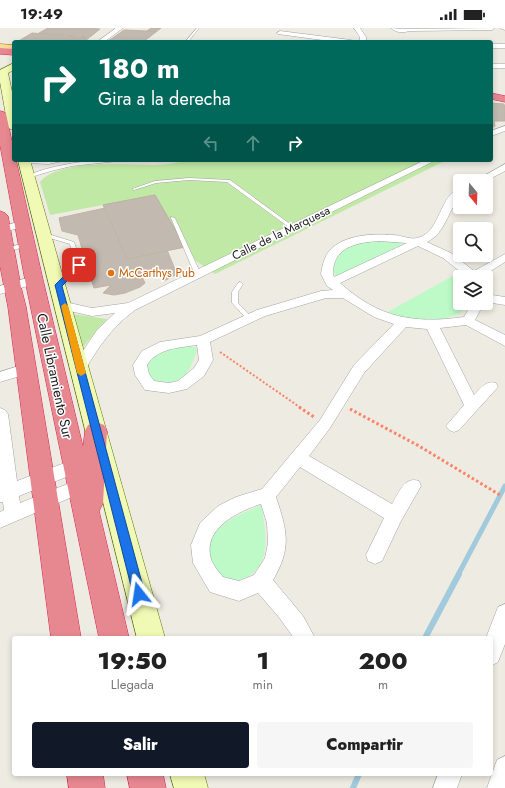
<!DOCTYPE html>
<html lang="es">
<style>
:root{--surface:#fff;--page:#f6f6f6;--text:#222;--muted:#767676;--accent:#111827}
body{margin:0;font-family:Jost,sans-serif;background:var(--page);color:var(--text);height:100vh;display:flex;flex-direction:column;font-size:15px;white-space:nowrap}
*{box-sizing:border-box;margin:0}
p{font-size:13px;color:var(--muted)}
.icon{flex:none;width:22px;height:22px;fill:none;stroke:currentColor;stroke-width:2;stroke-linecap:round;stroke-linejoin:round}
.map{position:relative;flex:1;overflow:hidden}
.drawer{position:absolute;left:12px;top:608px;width:481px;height:140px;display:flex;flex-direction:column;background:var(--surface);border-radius:4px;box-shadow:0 2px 6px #0003}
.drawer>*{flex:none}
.banner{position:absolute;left:12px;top:12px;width:481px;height:122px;border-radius:4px;box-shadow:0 2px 6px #0003;background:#00695c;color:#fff;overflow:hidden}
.needle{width:26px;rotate:161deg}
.controls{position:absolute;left:453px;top:146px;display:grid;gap:8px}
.controls a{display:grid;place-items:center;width:40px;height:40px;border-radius:4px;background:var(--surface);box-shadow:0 2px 6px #0003;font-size:20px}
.pin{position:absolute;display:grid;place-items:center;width:34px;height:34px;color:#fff;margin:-17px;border-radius:8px;box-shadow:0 2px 6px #0006}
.me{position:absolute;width:44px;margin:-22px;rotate:345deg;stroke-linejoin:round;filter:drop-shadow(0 0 3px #0008)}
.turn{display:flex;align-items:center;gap:14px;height:84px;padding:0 20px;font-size:18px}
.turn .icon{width:52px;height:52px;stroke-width:2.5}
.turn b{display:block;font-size:28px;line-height:34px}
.lanes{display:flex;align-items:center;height:38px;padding:0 20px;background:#0003;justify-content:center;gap:20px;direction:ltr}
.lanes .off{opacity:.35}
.eta{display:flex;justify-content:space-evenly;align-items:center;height:68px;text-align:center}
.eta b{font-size:24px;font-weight:800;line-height:28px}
.cta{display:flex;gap:8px;margin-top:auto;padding:8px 20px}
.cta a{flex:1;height:46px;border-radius:4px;background:var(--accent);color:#fff;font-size:16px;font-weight:800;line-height:46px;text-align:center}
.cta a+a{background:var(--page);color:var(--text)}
.status{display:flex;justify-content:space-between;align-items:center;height:28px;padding:0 20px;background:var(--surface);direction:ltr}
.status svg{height:11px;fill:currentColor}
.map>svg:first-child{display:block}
</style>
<div class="status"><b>19:49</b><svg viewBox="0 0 49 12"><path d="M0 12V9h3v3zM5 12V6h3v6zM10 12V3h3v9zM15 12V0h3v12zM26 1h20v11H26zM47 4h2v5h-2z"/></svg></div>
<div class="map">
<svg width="505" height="760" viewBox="0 0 505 760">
<rect width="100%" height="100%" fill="#eeebe2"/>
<g fill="#c1e9a6">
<path d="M191 132C208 132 225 136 243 132H447L215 246 196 233 185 219 155 167 50 187 40 154C59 131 125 137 154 137 166 137 178 134 191 132Z"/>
<path d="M73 286 107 291 83 319Z"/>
</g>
<g fill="#bdfac8">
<path d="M374 212 405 215 336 249 332 239C340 219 355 216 374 212Z"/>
<path d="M458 245 461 249H460V275H469L459 286 433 294 384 286Z"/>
<path d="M190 317 197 321C189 348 181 359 151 352L145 341 151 330 170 321Z"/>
<path d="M261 477C266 504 274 542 239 552 234 553 226 551 220 551L208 533 206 516C222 491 236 489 261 477Z"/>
</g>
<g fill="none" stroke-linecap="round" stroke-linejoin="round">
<path stroke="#a1cadc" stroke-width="5" d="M458 547 505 458"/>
<g stroke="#a1cadc" stroke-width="6">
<path d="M425 610 459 546"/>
<path d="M353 760 359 746"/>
</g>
</g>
<g fill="#c2bab1" stroke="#c0b3a4">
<path d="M48 0H84L100 1 90 9 39 5Z"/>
<path d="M151 0H161L156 4 147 3Z"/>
<path d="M124 2 147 3 156 4 143 14H107Z"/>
<path d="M32 5 89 10 83 14H17Z"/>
<path d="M491 75 504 76 505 81V93H494L495 98 491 100Z"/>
<path d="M155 167 185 219 167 222 177 246 164 253 159 245 142 249 145 255 140 259 125 265 114 267 103 265 111 257 94 260 84 230 66 234 65 227 83 224 78 207 62 203 59 190 105 180 103 177Z"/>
<path d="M155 167 185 219 127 231 103 177Z"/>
</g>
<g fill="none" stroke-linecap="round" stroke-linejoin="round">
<g stroke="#a3a3a3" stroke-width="1">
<g id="lane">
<path d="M197 0H199L188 14H185Z"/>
<path d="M58 132H67L49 136 24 135 22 134 24 133 49 134Z"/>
<path d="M98 132H120L118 133 72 138 51 143 28 150 26 149C42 139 79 134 98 132Z"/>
<path d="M189 150 230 152 294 199 290 200 227 154 189 152 156 155 134 162 132 161 155 153Z"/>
<path d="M171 189 175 190 199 242V248L197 249 194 247 193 242 171 190Z"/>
<path d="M45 205 74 214 82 237 61 258H57L56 257 76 237 70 216 43 208 42 207Z"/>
<path d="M27 215 29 216V218L0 225V221Z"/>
<path d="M240 254 243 256 238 264V275L251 289 252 290 249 292 247 291 232 275V264L238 255Z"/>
</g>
</g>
<g stroke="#a3a3a3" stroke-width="1">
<g id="street">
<path d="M116 0H123L104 14H97Z"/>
<path d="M354 0H360L366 9V14H360V9Z"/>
<path d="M391 0 403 1 495 0 492 2 409 3C403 5 396 5 391 0Z"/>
<path d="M501 0H505V2L502 1Z"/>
<path d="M280 3 351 12 354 14H337L278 6 277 5Z"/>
<rect x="491" y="16" width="14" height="4"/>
<rect x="491" y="36" width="14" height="4"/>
<path d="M505 98V103L491 108V103Z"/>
<path d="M425 132H436L135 282C113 298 99 318 85 342L80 343 75 342 73 338 97 302 115 285 92 288 61 281 59 278 61 275 65 274 92 280 128 275Z"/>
<path d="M505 136V143L486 153H475Z"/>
<path d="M460 161V170C447 183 446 205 427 214L451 225 474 243 505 226V234L481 249H467L443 230 418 218 340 255C379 290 413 296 464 289L472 275H484L475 292 505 307V318L466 297 440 300 474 367C481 360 486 352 496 355L498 359 459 402 454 404 449 402 446 398 464 377 427 301 406 299 364 345 330 400 309 428 392 476C399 465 404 448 419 453L421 458 401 493 382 533 375 536 368 533 366 527 384 490 300 439 276 469C287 502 292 520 273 552L303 588 315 610H294L278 588 258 565 239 573 210 564 193 535 191 517 200 495 218 478 236 469 262 461 320 392 354 337 394 296 374 289 343 270H326L265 288 210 314 213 332 204 348 187 361 169 365 145 362 135 347 133 337 142 323 160 314 200 308 257 282 321 263 333 262 327 258 321 246C322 240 323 234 326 228 337 207 372 205 393 207 400 207 411 212 417 210 441 205 439 166 460 161ZM379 213 407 215 334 249C332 245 333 241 334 237 338 217 363 214 379 213ZM197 317 199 332 194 340 178 353 169 355 154 353 149 346 147 337C158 320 178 320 197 317ZM261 476 267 495 268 515 265 530 254 547 239 553 223 549C219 544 213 537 211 531 202 501 238 483 261 476Z"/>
<path d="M22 193 26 194 27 196 26 198 0 205V199Z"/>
<path d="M34 248 38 249 40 252 38 255 0 266V258Z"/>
<path d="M486 266 505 269V277L486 274Z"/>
<path d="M25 336 30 337 32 341 30 345 0 354V344Z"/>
<path d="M0 380 5 382 8 386 17 453 75 431 81 433 83 438 81 443 19 468 20 475 80 451 86 453 88 458 86 463 0 500V484L4 482 3 474H0Z"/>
<path d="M505 576V616L498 634 491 638V610H486L498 579Z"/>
<path d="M505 728V760H487L497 732Z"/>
<path d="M438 746H462L457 760H433Z"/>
</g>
</g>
<g stroke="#5d7304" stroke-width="1">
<g id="secondary">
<path d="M14 35V42L8 45 14 73V102L10 101 8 99 0 54V42Z"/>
<path d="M18 132H30L165 610H137Z"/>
<path d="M170 746H204L208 760H174Z"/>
</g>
</g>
<g stroke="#957100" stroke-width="1">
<path id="primary" d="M0 16 14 17V23L0 22Z"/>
</g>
<g stroke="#d92250" stroke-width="1">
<g id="highway">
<path d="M0 20 14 21V27L0 26Z"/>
<path d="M491 65 505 68V74L491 71Z"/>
<path d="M0 83 4 84 6 86 14 123V132H16L43 252 83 419 85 403 88 397 96 394 104 397 107 403 103 475 99 483 129 610H99L25 252 0 117Z"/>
<path d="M0 183 5 185 8 188 21 259 26 279 81 610H51L8 279 0 238Z"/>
<path d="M67 746H103L105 760H69Z"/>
<path d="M127 746H163L166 760H130Z"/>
</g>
</g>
<path stroke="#fb8366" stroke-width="2" stroke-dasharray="2 2" stroke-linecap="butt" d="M220 324 301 380"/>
<g stroke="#fb8366" stroke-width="3" stroke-dasharray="2.5 2.5" stroke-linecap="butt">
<path d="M299 379 314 389"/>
<path d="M350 381 419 418 500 467"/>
</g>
<use href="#lane" fill="#fff" fill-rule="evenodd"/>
<use href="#street" fill="#fff" fill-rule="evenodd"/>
<use href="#secondary" fill="#f0fab4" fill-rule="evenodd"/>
<use href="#primary" fill="#fdda98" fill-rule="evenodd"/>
<use href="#highway" fill="#e78891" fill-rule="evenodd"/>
<path stroke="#fb8366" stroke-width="1.5" stroke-dasharray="1 1" stroke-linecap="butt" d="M66 230 86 226"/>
</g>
<path fill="#1a73e8" stroke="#114b97" d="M79 235 82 237 81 239 62 258 145 566 143 570 139 572 135 570 133 566 55 257 76 236Z"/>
<path fill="#f59e0b" d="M65 275 68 278 86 345 81 348 77 345 61 278Z"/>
<circle fill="#e8710a" stroke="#fff" stroke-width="1.5" cx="111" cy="245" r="4"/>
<g text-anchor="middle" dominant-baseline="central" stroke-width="3" stroke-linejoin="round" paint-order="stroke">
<g font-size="12" fill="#1c1c1c" stroke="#fff">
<text transform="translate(281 205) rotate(-26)">Calle de la Marquesa</text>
</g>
<g font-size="12" fill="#c56008" stroke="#fff" text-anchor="start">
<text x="119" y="245">McCarthys Pub</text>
</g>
<g font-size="14" fill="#1c1c1c" stroke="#fff">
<text transform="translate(55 348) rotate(78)">Calle Libramiento Sur</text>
</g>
</g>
</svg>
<div class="controls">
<a><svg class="needle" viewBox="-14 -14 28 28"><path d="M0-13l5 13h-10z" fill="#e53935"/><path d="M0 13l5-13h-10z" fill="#767676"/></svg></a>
<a><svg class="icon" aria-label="search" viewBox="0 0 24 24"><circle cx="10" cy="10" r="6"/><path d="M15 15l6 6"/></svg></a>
<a><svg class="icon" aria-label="layers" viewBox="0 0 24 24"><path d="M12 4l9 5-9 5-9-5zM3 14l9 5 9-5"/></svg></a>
</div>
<div class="pin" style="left:79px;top:237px;background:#d93025"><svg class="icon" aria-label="arrive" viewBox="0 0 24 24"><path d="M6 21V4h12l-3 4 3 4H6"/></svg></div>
<svg class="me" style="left:139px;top:566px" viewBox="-20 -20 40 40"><path d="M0-17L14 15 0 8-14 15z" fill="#1a73e8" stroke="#fff" stroke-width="4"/></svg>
<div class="banner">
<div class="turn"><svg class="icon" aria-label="right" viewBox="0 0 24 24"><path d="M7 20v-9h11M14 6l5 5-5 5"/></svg><div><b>180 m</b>Gira a la derecha</div></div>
<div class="lanes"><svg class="icon off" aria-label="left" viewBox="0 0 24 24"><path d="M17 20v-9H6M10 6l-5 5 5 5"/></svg><svg class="icon off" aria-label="ahead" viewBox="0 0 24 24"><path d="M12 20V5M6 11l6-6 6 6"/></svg><svg class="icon" aria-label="right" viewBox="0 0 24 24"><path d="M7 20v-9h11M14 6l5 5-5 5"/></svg></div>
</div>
<section class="drawer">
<div class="eta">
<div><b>19:50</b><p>Llegada</p></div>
<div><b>1</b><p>min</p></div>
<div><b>200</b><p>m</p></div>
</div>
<div class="cta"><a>Salir</a><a>Compartir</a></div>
</section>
</div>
